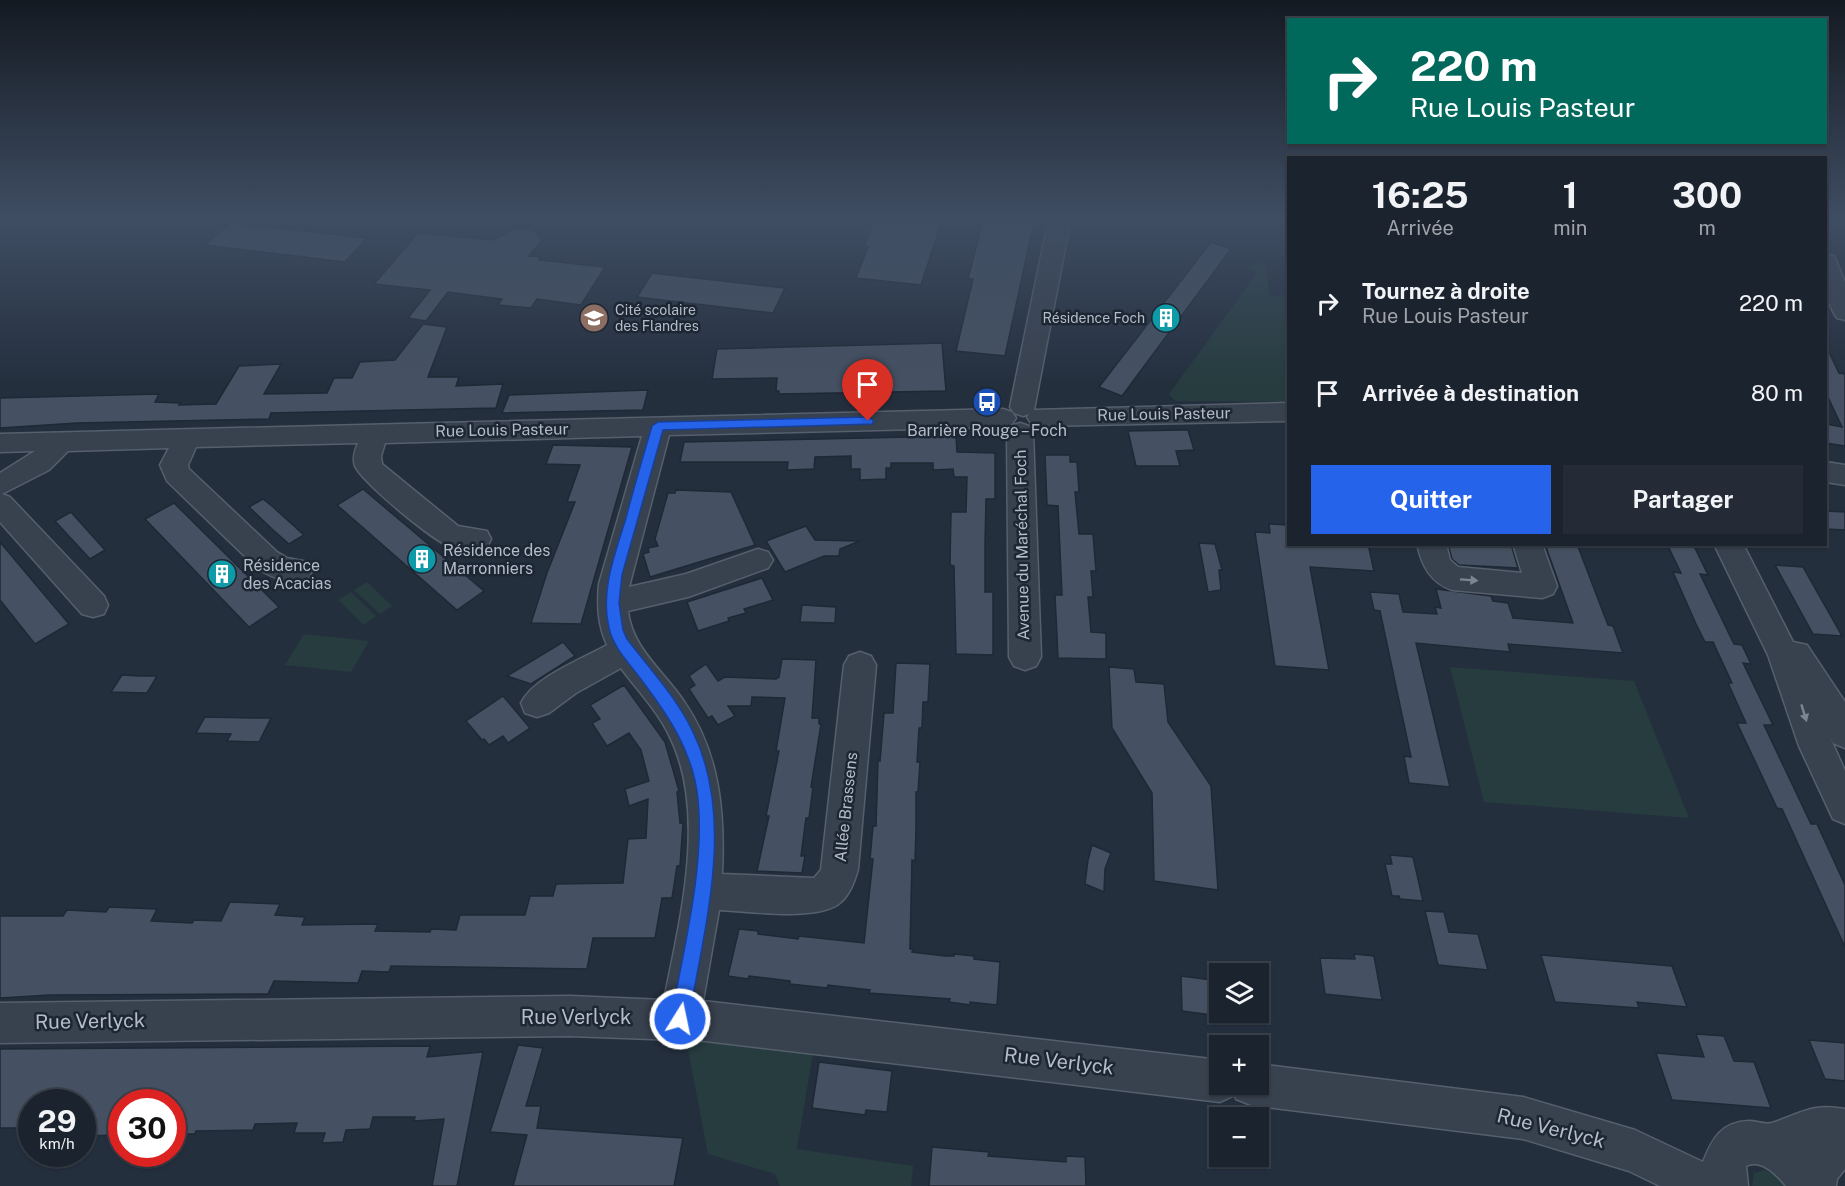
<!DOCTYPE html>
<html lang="fr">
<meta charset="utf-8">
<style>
:root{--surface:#1b232e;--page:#242b36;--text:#f1f3f6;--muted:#a0a4aa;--line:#39404a;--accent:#2563eb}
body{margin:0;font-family:"Public Sans",sans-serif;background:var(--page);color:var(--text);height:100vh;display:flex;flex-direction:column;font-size:22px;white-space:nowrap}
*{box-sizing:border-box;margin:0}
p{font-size:20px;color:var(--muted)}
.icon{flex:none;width:33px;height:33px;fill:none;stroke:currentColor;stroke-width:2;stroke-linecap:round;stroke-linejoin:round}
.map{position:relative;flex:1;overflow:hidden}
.sheet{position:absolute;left:1287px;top:156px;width:540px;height:390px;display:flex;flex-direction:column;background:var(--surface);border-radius:0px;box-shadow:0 2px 4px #0004,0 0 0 2px var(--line)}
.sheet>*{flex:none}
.guide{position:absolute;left:1287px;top:18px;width:540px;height:126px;border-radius:0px;box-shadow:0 2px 4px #0004,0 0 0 2px var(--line);background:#00695c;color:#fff;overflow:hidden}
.buttons{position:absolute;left:1209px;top:963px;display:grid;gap:12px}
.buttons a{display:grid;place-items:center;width:60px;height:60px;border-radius:0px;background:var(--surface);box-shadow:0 2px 4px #0004,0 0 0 2px var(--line);font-size:30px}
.speed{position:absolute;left:18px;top:1089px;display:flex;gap:12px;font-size:30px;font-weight:700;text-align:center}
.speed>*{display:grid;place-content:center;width:78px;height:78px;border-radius:50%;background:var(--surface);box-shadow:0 2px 4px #0004,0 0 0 2px var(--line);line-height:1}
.speed small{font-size:15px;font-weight:400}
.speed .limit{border:9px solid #d22;background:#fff;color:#111}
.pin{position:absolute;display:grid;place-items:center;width:51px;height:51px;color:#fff;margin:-62px -26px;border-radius:50% 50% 50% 0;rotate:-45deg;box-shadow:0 0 6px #0007}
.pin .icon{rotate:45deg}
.me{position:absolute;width:66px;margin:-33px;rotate:10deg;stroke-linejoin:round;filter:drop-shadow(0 0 4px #0008)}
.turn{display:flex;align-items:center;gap:21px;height:126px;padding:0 24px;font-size:27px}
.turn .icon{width:78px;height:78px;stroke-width:2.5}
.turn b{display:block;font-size:42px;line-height:51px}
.eta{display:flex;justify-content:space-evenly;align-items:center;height:102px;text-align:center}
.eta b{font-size:36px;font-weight:700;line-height:42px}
.cta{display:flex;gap:12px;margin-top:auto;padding:12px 24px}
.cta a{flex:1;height:69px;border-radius:0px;background:var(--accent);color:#fff;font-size:24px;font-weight:700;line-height:69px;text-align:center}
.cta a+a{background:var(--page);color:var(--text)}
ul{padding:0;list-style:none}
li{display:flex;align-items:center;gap:18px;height:90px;padding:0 24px}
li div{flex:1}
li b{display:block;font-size:22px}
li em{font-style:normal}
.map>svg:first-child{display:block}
</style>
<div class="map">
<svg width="1845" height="1186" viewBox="0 0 1845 1186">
<rect width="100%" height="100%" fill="#242f3e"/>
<g fill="#263c3f">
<path d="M143 217H180L164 231 131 227Z"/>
<path d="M1264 262 1270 296 1288 297V402L1175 401 1169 394 1257 273 1247 266Z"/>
<path d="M367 582 392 606 380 614 354 590Z"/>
<path d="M351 592 376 616 364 625 338 600Z"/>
<path d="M304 634 369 641 351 672 285 665Z"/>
<path d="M1450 667 1634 681 1689 818 1484 802Z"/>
<path d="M686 1039 813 1053 797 1149 913 1166 911 1186H780L775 1174 708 1154Z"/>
<path d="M1765 1170 1778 1176 1787 1186H1752L1754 1173Z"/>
</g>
<g fill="#455162" stroke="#1f2835" stroke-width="1.5">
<path d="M875 217H943L921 285 856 278 868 247H864Z"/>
<path d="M984 217H1035L1005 356 956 351 973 279H968Z"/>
<path d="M230 223 367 238 345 262 205 245Z"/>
<path d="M516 228 533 230 542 240 529 256 541 257 539 260 605 267 581 305 537 299 531 308 498 305 502 299 448 292 426 321 408 318 430 290 374 284 418 233 493 240Z"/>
<path d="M1211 242 1231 249 1122 396 1099 387Z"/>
<path d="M652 273 785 288 773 313 637 297Z"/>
<path d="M423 324 447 327 428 377H459L456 386 503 384 496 408 271 413 269 419 77 423 0 428V398L159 394 155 402 181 403 179 405 216 404 239 366 281 364 264 394 327 393 334 378H352L360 362 395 360Z"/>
<path d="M942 343 946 391 779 394V391H776L777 378 712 379 717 349Z"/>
<path d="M1826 346 1839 373 1845 374V446L1826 443V424L1842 427 1826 393Z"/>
<path d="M648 390 643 410 502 413 509 395Z"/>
<path d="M1182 430H1188L1194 450 1176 451 1180 466H1136L1128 431Z"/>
<path d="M956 436 957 452 995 453V499H986L985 545V592H993V655L956 654 954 566 950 565 951 512H966L967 477H954L953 469 933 470V463H891V468H886V479L860 480V469H851V456L815 457 814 469 787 470 788 462H680L684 442Z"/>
<path d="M553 445 632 447 581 624 531 623 547 573 575 502H567L580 465 546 464Z"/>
<path d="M1045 455H1070V462H1077L1079 492H1075L1079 534H1093L1096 571H1091L1093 597H1088L1091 632 1106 633V659L1058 658 1055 595H1062L1058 506 1047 505Z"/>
<path d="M363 489 484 591 457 610 337 505Z"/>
<path d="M676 490 731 492 755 545 650 577 643 554 649 552 648 548 658 546 655 539 668 493H675Z"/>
<path d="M263 499 273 507 304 535 289 544 272 529 249 507Z"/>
<path d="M174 503 279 607 249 627 145 519Z"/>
<path d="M1826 511 1845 512V530L1826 529Z"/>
<path d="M71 512 78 520 105 550 90 559 55 521Z"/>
<path d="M1269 524 1288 525V544H1368L1374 571 1310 567 1329 670 1275 666 1255 532 1270 533Z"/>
<path d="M806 526 815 540 860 541 840 549 839 556H824L785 572 766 541Z"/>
<path d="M0 542 69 624 35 644 0 600Z"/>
<path d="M1199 543 1215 544 1222 570H1219L1221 590 1208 592Z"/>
<path d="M1448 544H1511L1518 568 1459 565 1452 559Z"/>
<path d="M1545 544H1577L1608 625 1613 626 1623 653 1508 644 1510 652 1416 643 1450 787 1409 783 1404 756 1411 757 1380 611 1374 610 1370 592 1399 594 1403 612 1437 614 1435 607 1441 608 1436 589 1491 596 1493 601 1508 603 1513 618 1573 623Z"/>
<path d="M1667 544H1693L1708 575 1700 574 1734 644 1742 645 1751 664 1743 663 1773 725H1764L1811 824H1817L1845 885V947L1782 809 1777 808 1737 723H1746L1728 683H1732L1713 642H1705L1696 624 1673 572 1681 573Z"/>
<path d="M1775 565 1803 567 1842 636 1813 634Z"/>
<path d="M762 578 773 600 744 609 746 613 728 618 729 621 698 631 687 602Z"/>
<path d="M802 605 836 607 835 623 800 622Z"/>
<path d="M563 642 575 656 531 684 507 676Z"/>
<path d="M782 659 816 660 812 718H819V724H821L811 787H813L809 818H806L801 856H805L802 873 757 871 769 816H766L779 751H776L785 698 752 697 751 706H728L735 716 718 725 712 716 708 718 689 689 695 685 689 676 706 664 718 681 725 677 776 679 779 677Z"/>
<path d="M896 663 930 664 928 702H923L922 728H919L917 762H920L918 792H916V828L915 861 912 860 910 949H913L912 952 945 956H954V954L974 956V959L1000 962 997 1005 970 1002V1005L949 1002 950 999 869 993 870 990 828 985 827 988 790 984V981L749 976 748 979 728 976 739 929 758 931V934L798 939 799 936 864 943 873 859H870L873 826H876L878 760 880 761 884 713H893Z"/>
<path d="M1109 667 1134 669 1136 682 1164 684 1168 722 1211 786 1218 890 1154 881 1152 793 1112 728Z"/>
<path d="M122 675 139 676H157L147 693 111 692Z"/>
<path d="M624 685 665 742 679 791 677 792 680 823H683L680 866H677L672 898H662L655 938H593L587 969 391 966 389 972 362 971 358 983 274 981 268 994 50 995 0 998V916H63L67 910 106 912 109 907 157 909 151 921 192 923 194 920 221 921 230 902 280 904 275 915 305 917 302 925 378 924 375 931 430 932 431 929 456 930 460 915H525L530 896H553L556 884 623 883 628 839 646 838 648 799 629 806 625 789 649 781 641 750 629 733 607 746 592 723 600 719 590 705Z"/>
<path d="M503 696 530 728 508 743 503 736 489 745 484 739 482 740 466 721Z"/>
<path d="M205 717 255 718H271L259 742 227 741 231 734 196 733Z"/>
<path d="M1092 845 1111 853 1105 869 1104 892 1085 884 1088 860Z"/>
<path d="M1390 855 1413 857 1423 901 1400 899 1399 896H1392L1385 864H1392Z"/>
<path d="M1425 911 1444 912 1449 932 1478 934 1488 970 1438 965Z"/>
<path d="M1354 954 1374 956 1382 1000 1325 994 1320 958 1355 959Z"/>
<path d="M1541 955 1672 966 1687 1007 1637 1002 1639 1008 1555 1002Z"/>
<path d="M1181 976 1220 981V1016L1182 1011Z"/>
<path d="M1696 1034 1724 1036 1734 1061 1754 1062 1771 1108 1672 1100 1656 1053 1704 1057Z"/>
<path d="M1809 1040 1845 1043V1081L1825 1079Z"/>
<path d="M518 1045 543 1048 526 1106H541L537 1128 683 1138 674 1186H513L527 1135 490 1132Z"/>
<path d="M430 1046 427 1057 483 1052 457 1186H432L444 1119 414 1121 415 1117H373L370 1129 346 1130 343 1142 322 1143 325 1133H294L297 1123 255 1124 253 1130 196 1131 195 1134H172V1102H122V1135L82 1136V1102H32V1128H0V1049Z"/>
<path d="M819 1062 892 1071 887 1112 866 1110 865 1115 812 1108Z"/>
<path d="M932 1147 989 1152 988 1156 1066 1162V1156L1085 1157 1086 1186H929Z"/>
</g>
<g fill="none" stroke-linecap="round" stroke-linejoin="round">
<g stroke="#565f6c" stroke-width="3">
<g id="minor">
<path d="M1049 217H1071L1034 410 1288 403V421L1040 426 1031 423 1027 417 1029 414 1023 416 1014 413 1010 407Z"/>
<path d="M1826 254 1834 256 1845 282V320L1837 318C1824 300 1824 275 1826 254Z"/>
<path d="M1003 409 1012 412 1016 418 1012 424 1003 427 669 435 629 587 686 574 758 549 768 552 773 560 768 568 688 597 628 611C632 649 665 672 685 703 720 754 725 814 722 874L814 878 821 870 844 665 849 656 860 652 871 656 876 665 858 869C855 880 850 894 841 902 820 922 748 911 719 910L703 1001 1220 1060V1084H1258V1064L1523 1097 1635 1130 1703 1162C1712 1139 1721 1122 1749 1121 1757 1121 1764 1125 1772 1123 1802 1113 1811 1103 1845 1109V1169L1837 1179 1836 1186H1786C1777 1175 1761 1158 1746 1166L1748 1186H1660L1629 1171 1523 1139 1251 1105 1236 1099 1235 1095 1220 1102 705 1041 570 1036 0 1043V1003L570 996 664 1000C680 920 708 811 669 735 657 710 637 690 621 668L576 693 549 713 537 717 525 713 521 703C533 678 582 659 607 645 598 625 597 606 599 584L642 436 385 443 381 456 382 464 458 526 487 531 491 539 487 547C475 551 463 551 451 547 433 541 362 482 355 466 352 458 355 450 358 443L196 447 188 465 189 469 277 552 287 558 308 562 313 570 308 578C289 584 274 579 257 568L167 481 160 465 169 448 68 451 49 470 2 494 10 497 104 596 108 605 104 614 93 617 82 614 0 522V473L35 451 0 452V434Z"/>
<path d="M1020 423 1029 426 1033 432 1041 657 1036 666 1025 670 1014 666 1009 657 1007 432 1011 426Z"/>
<path d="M1826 462 1845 465V485L1826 482Z"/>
<path d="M1417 544H1446L1450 560 1458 567 1522 573 1513 544H1542L1557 586 1553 594 1542 598 1452 590C1430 582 1422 566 1417 544Z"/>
<path d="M1714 544H1743L1793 642 1807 645 1845 702V748L1833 743 1829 735 1845 771V824L1833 819 1799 746 1768 655Z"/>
</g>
</g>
<use href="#minor" fill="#38414e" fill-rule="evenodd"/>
</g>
<defs><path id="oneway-solid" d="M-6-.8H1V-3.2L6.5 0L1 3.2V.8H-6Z" transform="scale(1.5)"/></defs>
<g fill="#7c8592">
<use href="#oneway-solid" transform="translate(1469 580) rotate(4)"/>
<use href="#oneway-solid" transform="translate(1804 713) rotate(73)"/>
</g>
<linearGradient id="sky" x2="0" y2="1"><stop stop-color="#141a22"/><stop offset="0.57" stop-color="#3f4d63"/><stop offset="1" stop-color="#3f4d63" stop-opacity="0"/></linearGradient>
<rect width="1845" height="383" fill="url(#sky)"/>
<path fill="#2563eb" stroke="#184099" stroke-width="1.5" d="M868 417 874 421 872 424 663 430 622 575 619 603 623 630 627 639C650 669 677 698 693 732 736 821 704 927 689 1019L687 1025 680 1028 674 1025 671 1019C683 951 705 867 698 799 693 751 668 715 640 678 629 663 613 647 609 628 600 591 615 554 626 518 634 487 643 457 652 426L658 422Z"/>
<defs>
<g id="school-disc" transform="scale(1.5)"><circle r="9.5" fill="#8d6e63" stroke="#1d2633"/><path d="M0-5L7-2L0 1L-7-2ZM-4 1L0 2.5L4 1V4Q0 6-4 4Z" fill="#fff"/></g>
<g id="building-disc" transform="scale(1.5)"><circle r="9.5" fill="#0f9aa8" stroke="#1d2633"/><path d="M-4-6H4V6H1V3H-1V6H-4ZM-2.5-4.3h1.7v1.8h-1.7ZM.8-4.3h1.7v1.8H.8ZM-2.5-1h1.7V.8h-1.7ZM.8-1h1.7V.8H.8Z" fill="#fff"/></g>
<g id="bus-disc" transform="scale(1.5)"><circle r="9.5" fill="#1a4fb4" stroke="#1d2633"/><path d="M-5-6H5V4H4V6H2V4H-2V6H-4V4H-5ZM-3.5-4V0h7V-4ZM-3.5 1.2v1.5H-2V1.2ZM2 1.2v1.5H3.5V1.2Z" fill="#fff"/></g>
</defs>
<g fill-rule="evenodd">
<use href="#school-disc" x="594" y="318"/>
<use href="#building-disc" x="1166" y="318"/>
<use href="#bus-disc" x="987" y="402"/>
<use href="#building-disc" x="422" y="559"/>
<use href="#building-disc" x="222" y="574"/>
</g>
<g text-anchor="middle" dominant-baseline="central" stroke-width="5" stroke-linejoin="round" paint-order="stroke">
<g font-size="14" fill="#b4bcc9" stroke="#1d2633" text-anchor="start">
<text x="615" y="310">Cité scolaire<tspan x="615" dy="16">des Flandres</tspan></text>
<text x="1145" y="318" text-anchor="end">Résidence Foch</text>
</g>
<g font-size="16" fill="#b4bcc9" stroke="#1d2633">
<text transform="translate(1164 414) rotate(-1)">Rue Louis Pasteur</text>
<text transform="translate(502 430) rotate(-1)">Rue Louis Pasteur</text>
<text transform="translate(1022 545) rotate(-91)">Avenue du Maréchal Foch</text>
<text transform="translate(846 807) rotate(-84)">Allée Brassens</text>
</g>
<g font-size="16" fill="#b4bcc9" stroke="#1d2633" text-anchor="start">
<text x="987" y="430" text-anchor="middle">Barrière Rouge – Foch</text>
<text x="443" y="550">Résidence des<tspan x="443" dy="18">Marronniers</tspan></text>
<text x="243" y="565">Résidence<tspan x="243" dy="18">des Acacias</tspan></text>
</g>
<g font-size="20" fill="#b4bcc9" stroke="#1d2633">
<text x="576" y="1017">Rue Verlyck</text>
<text transform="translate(90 1021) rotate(-1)">Rue Verlyck</text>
<text transform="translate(1059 1061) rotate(7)">Rue Verlyck</text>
<text transform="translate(1551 1128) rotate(14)">Rue Verlyck</text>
</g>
</g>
</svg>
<div class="buttons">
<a><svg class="icon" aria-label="layers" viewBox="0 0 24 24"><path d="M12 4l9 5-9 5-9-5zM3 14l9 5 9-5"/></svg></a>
<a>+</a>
<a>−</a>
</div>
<div class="speed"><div>29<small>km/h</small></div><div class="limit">30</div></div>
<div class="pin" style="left:868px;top:421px;background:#d93025"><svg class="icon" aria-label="arrive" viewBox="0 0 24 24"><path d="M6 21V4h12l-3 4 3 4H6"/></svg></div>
<svg class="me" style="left:680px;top:1019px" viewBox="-20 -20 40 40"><circle r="17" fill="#2563eb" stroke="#fff" stroke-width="3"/><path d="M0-11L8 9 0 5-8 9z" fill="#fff"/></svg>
<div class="guide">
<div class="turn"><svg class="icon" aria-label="right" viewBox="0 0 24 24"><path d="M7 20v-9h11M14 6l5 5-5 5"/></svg><div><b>220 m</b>Rue Louis Pasteur</div></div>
</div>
<section class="sheet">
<div class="eta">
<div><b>16:25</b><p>Arrivée</p></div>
<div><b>1</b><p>min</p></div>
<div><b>300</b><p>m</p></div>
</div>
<ul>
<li><svg class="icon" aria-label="right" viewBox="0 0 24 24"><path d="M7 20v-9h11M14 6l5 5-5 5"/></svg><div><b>Tournez à droite</b><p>Rue Louis Pasteur</p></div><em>220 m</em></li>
<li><svg class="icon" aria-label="arrive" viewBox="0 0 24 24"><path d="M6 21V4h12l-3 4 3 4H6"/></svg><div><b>Arrivée à destination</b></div><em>80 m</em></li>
</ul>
<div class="cta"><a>Quitter</a><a>Partager</a></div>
</section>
</div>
